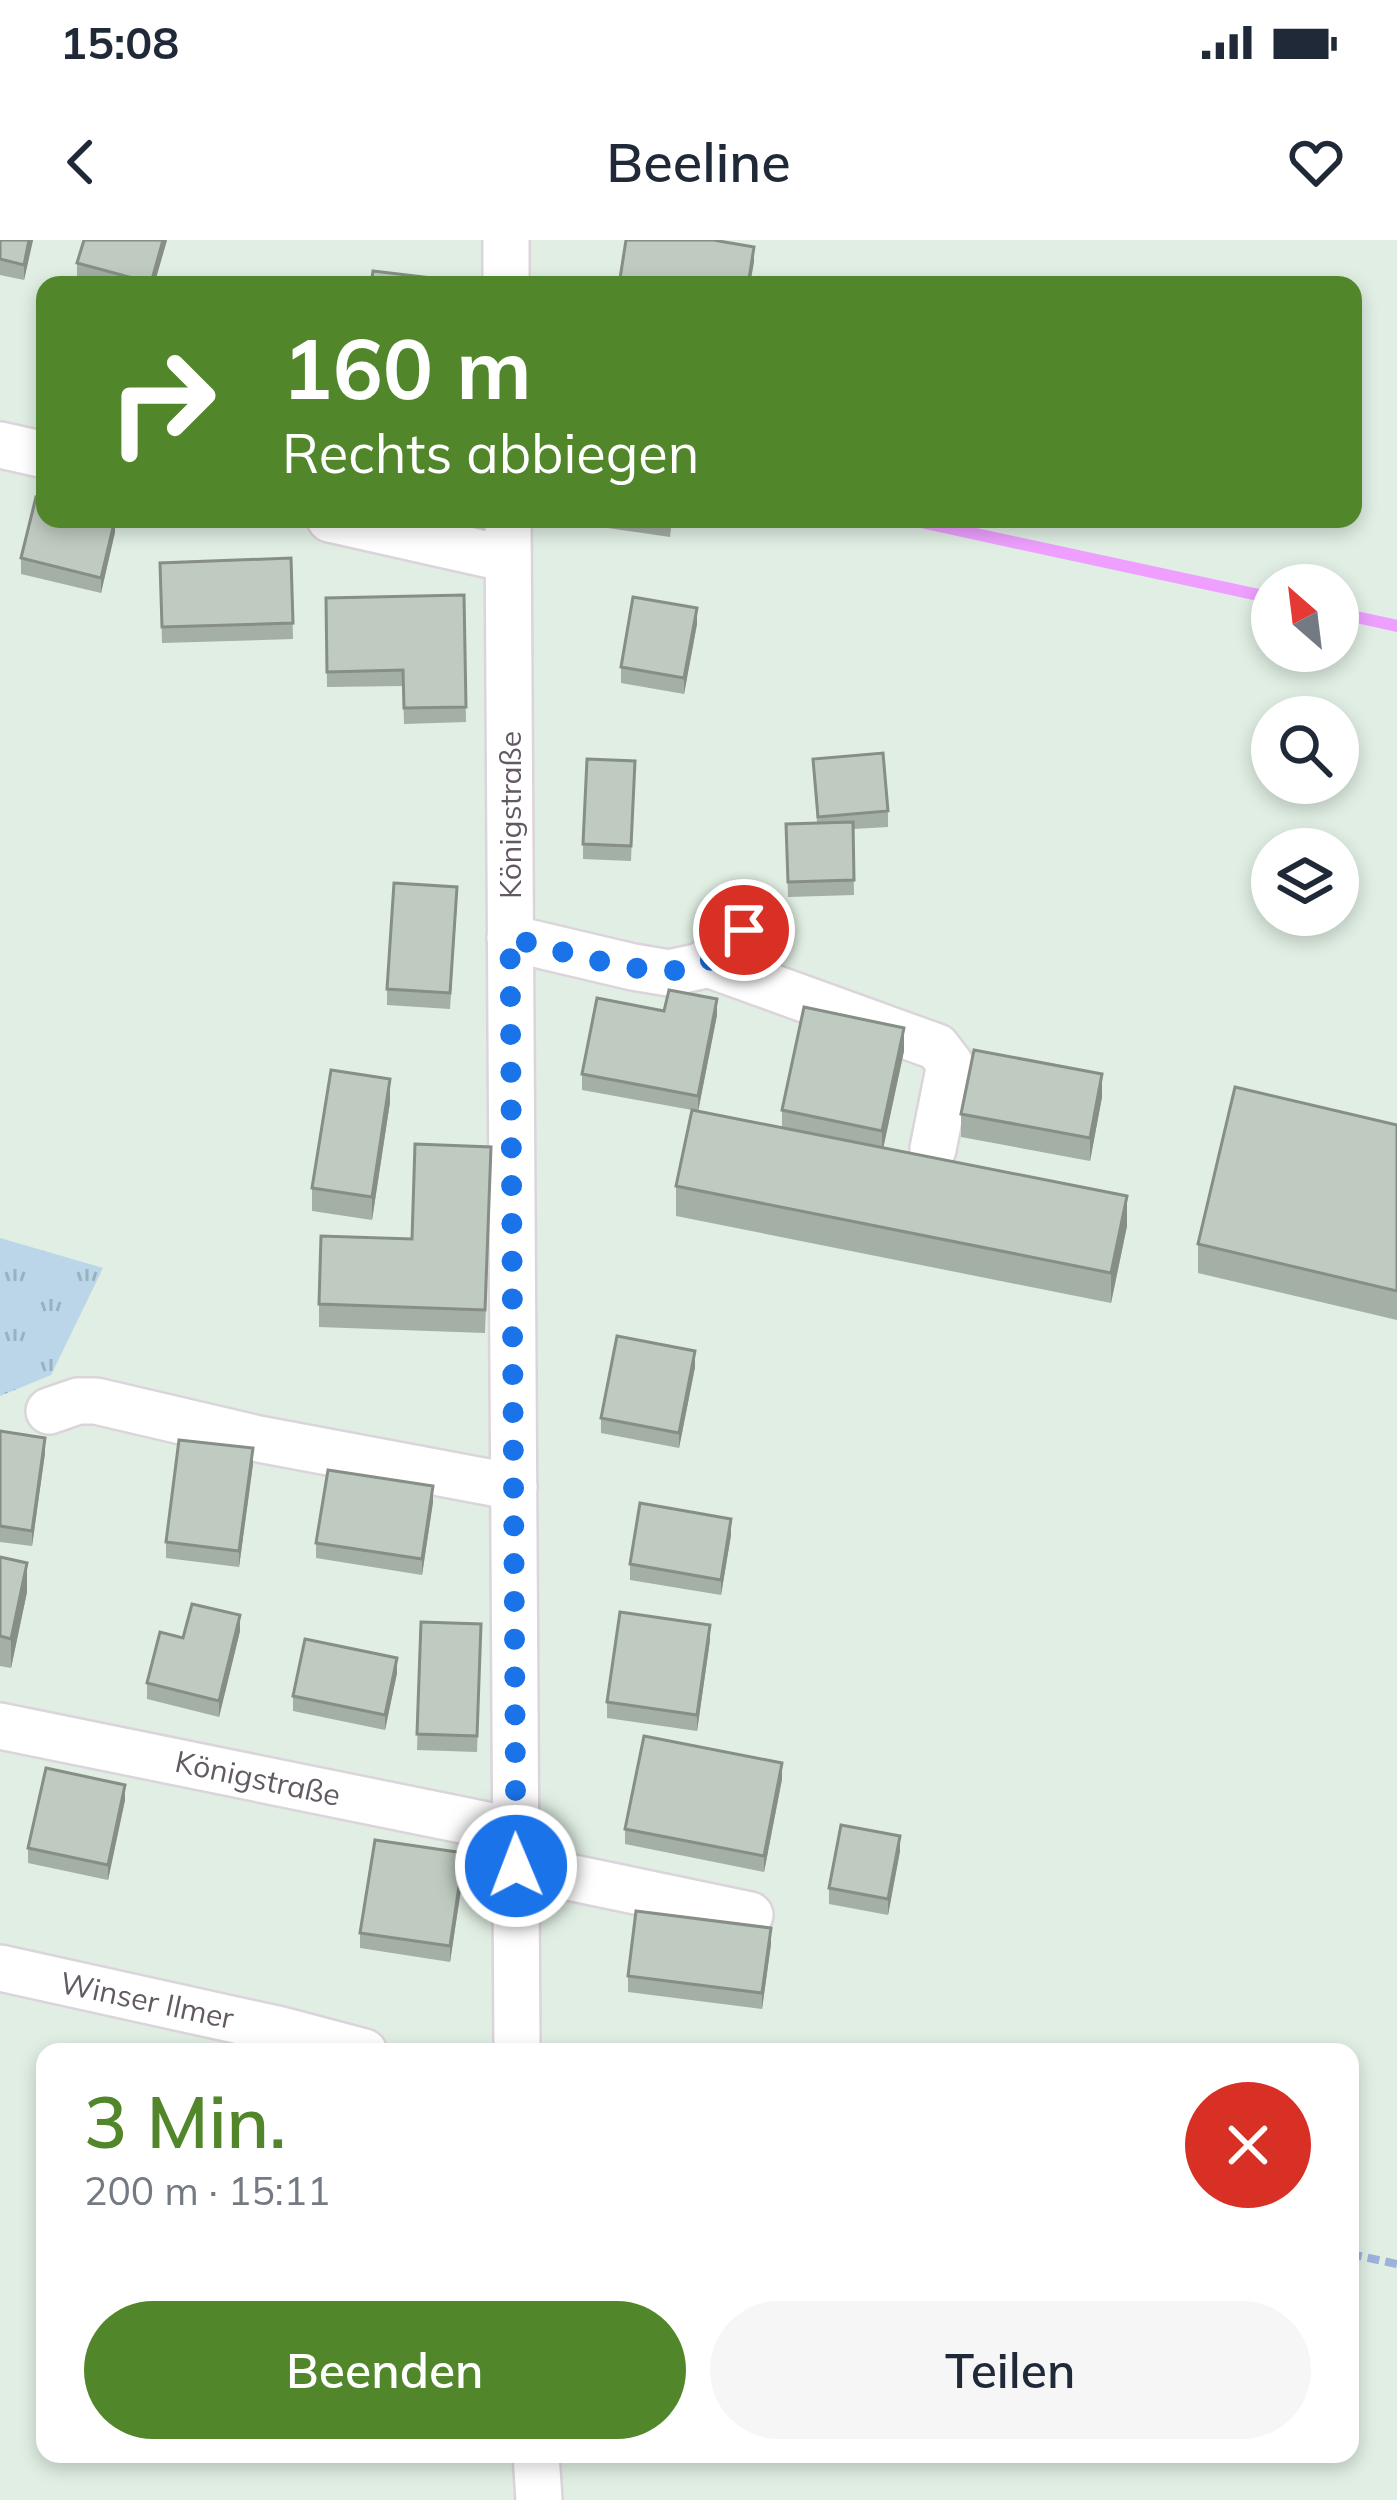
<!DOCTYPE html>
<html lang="de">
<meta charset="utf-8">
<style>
:root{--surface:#fff;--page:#f6f6f7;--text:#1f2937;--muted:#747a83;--accent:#52862b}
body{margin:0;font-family:Mulish,sans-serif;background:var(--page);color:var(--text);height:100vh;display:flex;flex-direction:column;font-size:45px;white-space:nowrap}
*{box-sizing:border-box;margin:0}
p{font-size:39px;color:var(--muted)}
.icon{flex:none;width:66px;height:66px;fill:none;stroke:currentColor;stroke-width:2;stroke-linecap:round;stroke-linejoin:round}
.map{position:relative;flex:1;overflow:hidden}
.drawer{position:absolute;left:36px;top:1803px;width:1323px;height:420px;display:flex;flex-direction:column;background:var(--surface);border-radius:24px;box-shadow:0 6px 18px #0003}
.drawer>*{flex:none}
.guide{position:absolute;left:36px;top:36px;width:1326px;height:252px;border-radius:24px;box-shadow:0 6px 18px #0003;background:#52862b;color:#fff;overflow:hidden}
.needle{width:78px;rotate:332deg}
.fabs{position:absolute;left:1251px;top:324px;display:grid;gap:24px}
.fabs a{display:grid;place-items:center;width:108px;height:108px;border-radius:50%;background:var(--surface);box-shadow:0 6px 18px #0003;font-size:60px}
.pin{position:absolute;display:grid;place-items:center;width:102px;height:102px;color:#fff;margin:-51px;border:6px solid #fff;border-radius:50%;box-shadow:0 3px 12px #0007}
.me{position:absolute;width:132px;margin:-66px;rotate:359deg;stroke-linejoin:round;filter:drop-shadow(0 0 9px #0008)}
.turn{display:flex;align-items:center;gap:42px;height:252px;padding:0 48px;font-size:54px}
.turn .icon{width:156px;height:156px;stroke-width:2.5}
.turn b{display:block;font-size:84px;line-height:102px}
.round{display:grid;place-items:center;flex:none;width:126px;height:126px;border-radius:63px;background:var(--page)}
.head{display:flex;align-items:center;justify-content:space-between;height:204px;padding:0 48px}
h1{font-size:72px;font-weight:600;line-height:90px;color:var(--accent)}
.button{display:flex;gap:24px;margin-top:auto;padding:24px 48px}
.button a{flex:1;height:138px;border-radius:72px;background:var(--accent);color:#fff;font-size:48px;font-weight:600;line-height:138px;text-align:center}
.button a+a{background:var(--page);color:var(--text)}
.status{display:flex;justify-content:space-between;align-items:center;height:84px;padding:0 60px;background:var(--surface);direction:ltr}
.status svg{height:33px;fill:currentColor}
header{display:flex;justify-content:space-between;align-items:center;height:156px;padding:0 48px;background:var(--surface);font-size:54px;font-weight:600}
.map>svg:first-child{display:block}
</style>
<div class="status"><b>15:08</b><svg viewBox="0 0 49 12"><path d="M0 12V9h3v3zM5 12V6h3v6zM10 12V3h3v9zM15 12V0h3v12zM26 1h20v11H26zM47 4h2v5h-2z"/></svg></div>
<header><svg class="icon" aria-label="back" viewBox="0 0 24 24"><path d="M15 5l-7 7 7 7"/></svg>Beeline<svg class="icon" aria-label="heart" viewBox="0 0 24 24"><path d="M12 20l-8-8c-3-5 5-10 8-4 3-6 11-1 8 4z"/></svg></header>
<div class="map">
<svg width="1397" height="2260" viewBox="0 0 1397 2260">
<defs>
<pattern id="grass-tufts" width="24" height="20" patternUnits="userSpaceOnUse" patternTransform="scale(3)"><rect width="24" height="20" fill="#bad6e8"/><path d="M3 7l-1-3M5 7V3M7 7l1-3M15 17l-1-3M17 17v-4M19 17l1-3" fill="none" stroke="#9bb1c0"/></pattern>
</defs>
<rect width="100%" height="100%" fill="#e0eee3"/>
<path fill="url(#grass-tufts)" d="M0 998 103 1028 51 1135 0 1156Z"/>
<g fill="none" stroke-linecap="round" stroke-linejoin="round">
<g stroke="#ee9fff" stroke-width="12">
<path d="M907 279 1272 358"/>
<path d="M1338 373 1397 386"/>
</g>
<g stroke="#dcd4db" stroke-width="50">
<g id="minor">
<path d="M506 0V45"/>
<path d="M0 205 45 215"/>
<path d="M330 279 508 319"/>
<path d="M508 279 517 1812"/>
<path d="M510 698 633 727 669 733 701 726 726 708 761 671"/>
<path d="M705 723 937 807 950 824 933 909"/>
<path d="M49 1171 78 1161H96L254 1198 514 1247"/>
<path d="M0 1486 516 1591"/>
<path d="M516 1626 750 1675"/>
<path d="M0 1728 281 1790 364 1812"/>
<path d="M536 2214 539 2260"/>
</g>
</g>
<path stroke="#9cb2db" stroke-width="8" stroke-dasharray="12 6" stroke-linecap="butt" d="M1350 2014 1397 2024"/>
<use href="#minor" stroke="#fff" stroke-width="45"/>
</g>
<g fill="#a4afa5">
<path d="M0 0H33L24 40 0 35Z"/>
<path d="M167 0 154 45H101L77 39V23Z"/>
<path d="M594 279H672L670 297 594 286Z"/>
<path d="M115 292 101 353 21 334V318Z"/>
<path d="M291 318 293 399 162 403 160 323Z"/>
<path d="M464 355 466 482 404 484 403 446 327 447 326 358Z"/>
<path d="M697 384 684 454 621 443V427Z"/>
<path d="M813 519 888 571V587L853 589 854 655 788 657 786 584 817 583Z"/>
<path d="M635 521 631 621 583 619V604Z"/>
<path d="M457 662 450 769 387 765V749Z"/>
<path d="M664 771 717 775 698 871 782 888V870L904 811 883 908 1127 986 1111 1063 676 976V946L692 870 582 850V834Z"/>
<path d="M1102 857 1090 921 961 897V874Z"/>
<path d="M390 862 372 980 312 971V948Z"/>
<path d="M1397 885V1080L1198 1033V1004Z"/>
<path d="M491 930 485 1093 319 1087V1064L412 999Z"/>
<path d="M695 1127 679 1208 601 1193V1178Z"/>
<path d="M0 1191 45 1213 32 1306 0 1302Z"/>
<path d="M253 1224 239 1327 166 1318V1302Z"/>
<path d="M433 1262 422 1335 316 1318V1303Z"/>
<path d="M731 1295 721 1355 630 1340V1324Z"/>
<path d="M0 1317 27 1352 11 1428 0 1426Z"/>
<path d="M421 1382 481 1384 477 1512 417 1510Z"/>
<path d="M240 1391 219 1477 147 1459V1443L183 1398Z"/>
<path d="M710 1400 697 1491 607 1478V1462Z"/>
<path d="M397 1433 385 1490 293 1471V1456Z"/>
<path d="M782 1539 764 1632 625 1604V1589Z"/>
<path d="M125 1560 108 1640 28 1623V1608Z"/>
<path d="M900 1611 888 1675 829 1664V1648Z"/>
<path d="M464 1629 450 1722 360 1708V1693Z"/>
<path d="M771 1704 762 1769 628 1752V1736Z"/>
</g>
<g fill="#868e86">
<path d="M29 0H33L24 40V25Z"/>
<path d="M163 0H167L154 45H151Z"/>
<path d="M754 7V22L750 45H748Z"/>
<path d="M115 279V292L101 353V338Z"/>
<path d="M697 368V384L684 454V438Z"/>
<path d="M717 759V775L698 872V856Z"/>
<path d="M904 788V811L882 914V891Z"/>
<path d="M1102 834V857L1090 921V898Z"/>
<path d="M390 839V862L372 980V957Z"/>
<path d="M1127 956V986L1111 1063V1033Z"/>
<path d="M695 1111V1127L679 1208V1193Z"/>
<path d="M45 1198V1213L32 1306V1291Z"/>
<path d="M253 1208V1224L239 1327V1311Z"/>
<path d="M433 1246V1262L422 1335V1319Z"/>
<path d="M731 1279V1295L721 1355V1340Z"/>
<path d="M27 1323V1352L11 1428V1399Z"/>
<path d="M240 1375V1391L219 1477V1461Z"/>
<path d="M710 1385V1400L697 1491V1475Z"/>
<path d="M397 1418V1433L385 1490V1475Z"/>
<path d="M782 1523V1539L764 1632V1616Z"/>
<path d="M125 1545V1560L108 1640V1625Z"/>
<path d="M900 1596V1611L888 1675V1659Z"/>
<path d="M464 1613V1629L450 1722V1706Z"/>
<path d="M771 1688V1704L762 1769V1753Z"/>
</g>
<g fill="#bfcbc0" stroke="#868e86" stroke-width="3">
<path d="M0 0H29L24 25 0 19Z"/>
<path d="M84 0H163L151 43 77 23Z"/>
<path d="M626 0H713L754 7 748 45H619Z"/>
<path d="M373 31 466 42V45H371Z"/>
<path d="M36 257 45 259V279H115L101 338 21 318Z"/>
<path d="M291 318 293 383 162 387 160 323Z"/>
<path d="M464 355 466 467 404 468 403 430 327 432 326 358Z"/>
<path d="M633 357 697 368 684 438 621 427Z"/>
<path d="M883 513 888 571 818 577 813 519Z"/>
<path d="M587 519 635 521 631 606 583 604Z"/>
<path d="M853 582 854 640 788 642 786 584Z"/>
<path d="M394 643 457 647 450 753 387 749Z"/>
<path d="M669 750 717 759 698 856 582 834 597 758 664 771Z"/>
<path d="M804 767 904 788 882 891 782 870Z"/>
<path d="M974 810 1102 834 1090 898 961 874Z"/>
<path d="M331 830 390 839 372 957 312 948Z"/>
<path d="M1235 847 1397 885V1051L1198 1004Z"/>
<path d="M692 870 1127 956 1111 1033 676 946Z"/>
<path d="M415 904 491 907 485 1070 319 1064 321 996 412 999Z"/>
<path d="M617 1096 695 1111 679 1193 601 1178Z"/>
<path d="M0 1191 45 1198 32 1291 0 1286Z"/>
<path d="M179 1200 253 1208 239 1311 166 1302Z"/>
<path d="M328 1230 433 1246 422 1319 316 1303Z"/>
<path d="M640 1263 731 1279 721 1340 630 1324Z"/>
<path d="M0 1317 27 1323 11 1399 0 1396Z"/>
<path d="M192 1364 240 1375 219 1461 147 1443 160 1392 183 1398Z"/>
<path d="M620 1372 710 1385 697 1475 607 1462Z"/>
<path d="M421 1382 481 1384 477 1496 417 1494Z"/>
<path d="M305 1399 397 1418 385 1475 293 1456Z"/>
<path d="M644 1496 782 1523 764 1616 625 1589Z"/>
<path d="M46 1528 125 1545 108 1625 28 1608Z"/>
<path d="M841 1585 900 1596 888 1659 829 1648Z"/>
<path d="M375 1600 464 1613 450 1706 360 1693Z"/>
<path d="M636 1671 771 1688 762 1753 628 1736Z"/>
</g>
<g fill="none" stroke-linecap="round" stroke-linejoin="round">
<path stroke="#1a73e8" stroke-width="21" stroke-dasharray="0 37.8" d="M516 1626 510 698C557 709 656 743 699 726 717 719 731 703 744 690"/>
</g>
<g text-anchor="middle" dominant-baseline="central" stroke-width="9" stroke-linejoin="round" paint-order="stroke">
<g font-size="30" fill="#625963" stroke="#fff">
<text transform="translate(510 575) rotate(-90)">Königstraße</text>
<text transform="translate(258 1538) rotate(12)">Königstraße</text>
<text transform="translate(147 1760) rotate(12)">Winser Ilmer</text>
</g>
</g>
</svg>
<div class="fabs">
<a><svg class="needle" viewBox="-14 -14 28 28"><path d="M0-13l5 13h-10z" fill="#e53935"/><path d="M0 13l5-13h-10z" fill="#747a83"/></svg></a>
<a><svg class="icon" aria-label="search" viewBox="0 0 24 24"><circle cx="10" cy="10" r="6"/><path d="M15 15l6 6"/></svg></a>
<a><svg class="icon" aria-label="layers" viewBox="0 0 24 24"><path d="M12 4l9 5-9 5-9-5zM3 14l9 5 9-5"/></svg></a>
</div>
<div class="pin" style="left:744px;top:690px;background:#d93025"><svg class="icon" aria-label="arrive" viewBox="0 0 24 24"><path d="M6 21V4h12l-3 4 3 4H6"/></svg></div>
<svg class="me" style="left:516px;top:1626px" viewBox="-20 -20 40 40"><circle r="17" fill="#1a73e8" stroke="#fff" stroke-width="3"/><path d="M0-11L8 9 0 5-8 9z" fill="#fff"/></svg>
<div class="guide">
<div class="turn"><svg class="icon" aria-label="right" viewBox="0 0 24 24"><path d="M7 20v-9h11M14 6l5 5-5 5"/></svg><div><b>160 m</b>Rechts abbiegen</div></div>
</div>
<section class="drawer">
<div class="head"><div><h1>3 Min.</h1><p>200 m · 15:11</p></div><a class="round" style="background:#d93025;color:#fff"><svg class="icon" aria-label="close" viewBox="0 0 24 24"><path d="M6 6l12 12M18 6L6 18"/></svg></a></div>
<div class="button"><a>Beenden</a><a>Teilen</a></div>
</section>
</div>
